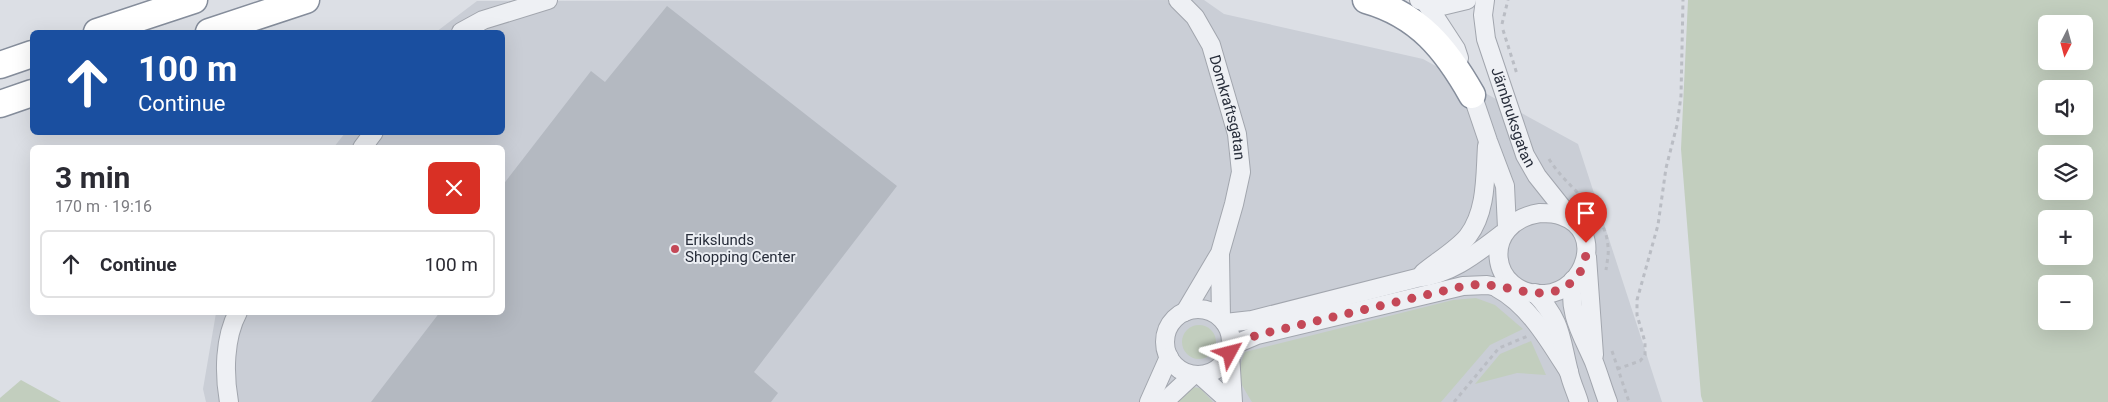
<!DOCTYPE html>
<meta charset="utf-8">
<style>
:root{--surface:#fff;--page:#f7f7f7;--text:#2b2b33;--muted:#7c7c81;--line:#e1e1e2}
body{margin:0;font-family:Roboto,sans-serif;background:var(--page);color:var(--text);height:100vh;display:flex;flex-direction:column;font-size:19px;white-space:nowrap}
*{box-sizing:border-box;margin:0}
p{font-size:16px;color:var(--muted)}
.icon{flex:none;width:28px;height:28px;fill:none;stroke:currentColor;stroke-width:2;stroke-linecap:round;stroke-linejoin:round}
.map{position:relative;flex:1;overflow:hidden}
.drawer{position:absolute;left:30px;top:145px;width:475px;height:170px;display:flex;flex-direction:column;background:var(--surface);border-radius:8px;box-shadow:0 5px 20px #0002}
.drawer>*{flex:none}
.top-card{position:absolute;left:30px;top:30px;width:475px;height:105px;border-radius:8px;box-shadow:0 5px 20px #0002;background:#1a4fa0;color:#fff;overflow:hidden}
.needle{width:32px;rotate:186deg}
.controls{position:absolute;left:2038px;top:15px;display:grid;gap:10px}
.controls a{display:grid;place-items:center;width:55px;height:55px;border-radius:8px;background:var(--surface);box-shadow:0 5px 20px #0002;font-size:25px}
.pin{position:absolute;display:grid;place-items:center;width:42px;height:42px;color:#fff;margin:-51px -21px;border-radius:50% 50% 50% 0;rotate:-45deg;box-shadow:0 0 5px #0007}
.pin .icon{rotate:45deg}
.me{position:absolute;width:55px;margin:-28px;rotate:52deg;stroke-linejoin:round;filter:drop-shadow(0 0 4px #0008)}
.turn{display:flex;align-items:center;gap:18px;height:105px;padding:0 25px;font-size:22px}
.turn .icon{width:65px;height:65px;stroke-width:2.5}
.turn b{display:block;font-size:35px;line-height:42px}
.round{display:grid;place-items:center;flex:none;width:52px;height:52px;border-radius:8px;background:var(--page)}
.head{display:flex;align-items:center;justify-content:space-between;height:85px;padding:0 25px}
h1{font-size:30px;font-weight:700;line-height:38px}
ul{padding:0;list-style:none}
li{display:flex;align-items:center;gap:15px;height:68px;margin:0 10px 8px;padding:0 15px;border:2px solid var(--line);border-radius:8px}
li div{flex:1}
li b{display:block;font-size:19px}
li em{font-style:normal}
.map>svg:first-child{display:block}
</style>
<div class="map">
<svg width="2108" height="402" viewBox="0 0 2108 402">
<rect width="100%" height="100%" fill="#dcdfe5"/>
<path fill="#caced6" d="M1204 0 1224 14 1423 59 1578 144 1662 402H206L203 389 216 313 502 312V148L334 147 345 133 502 132V32H436L477 1Z"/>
<g fill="#c2cebe" fill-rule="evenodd">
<path d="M1688 0H2108V402H1703L1701 396 1681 149ZM2046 24H2084V61H2046ZM2046 89H2084V126H2046ZM2046 154H2084V191H2046ZM2046 219H2084V256H2046ZM2046 284H2084V321H2046Z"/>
<path d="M1476 298 1495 305 1523 329 1490 345 1441 402H1252C1239 381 1235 376 1245 352L1453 300Z"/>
<circle cx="1199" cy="342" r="17"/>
<path d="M1531 341 1546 375 1517 373 1475 384 1500 354Z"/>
<path d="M21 380 61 402H0V398Z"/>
<path d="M1192 387 1200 388 1213 402H1176Z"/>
</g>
<path fill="#b4b9c1" d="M667 6 897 186 754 372 778 393 771 402H371L440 312H502V186L591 71 605 82Z"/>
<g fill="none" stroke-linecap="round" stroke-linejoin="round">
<g stroke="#a2a6ae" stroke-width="20">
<g id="minor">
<path id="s1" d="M1178 0 1195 17 1211 45 1237 134 1241 172 1234 204 1220 253 1185 312"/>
<path d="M1419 0 1442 6 1467 0"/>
<path id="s2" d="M1485 0 1483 15 1486 39 1525 155 1537 176 1572 220"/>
<path d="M1426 3 1456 49 1459 58"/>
<path d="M461 32 483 20 548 0"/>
<path d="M1469 85 1488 141 1505 186 1507 228"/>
<path d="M362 148 374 132"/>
<path d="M1540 213C1547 213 1555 213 1562 216 1605 231 1586 291 1545 294 1489 297 1479 222 1540 213Z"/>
<path d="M1220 254 1221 318"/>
<path d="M1587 257 1594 355"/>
<path d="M1423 273C1436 262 1458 249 1468 236 1487 211 1485 176 1487 146"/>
<path d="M1573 280C1568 314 1581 332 1594 362 1599 375 1603 389 1608 402"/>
<path d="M1497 288C1529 305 1550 342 1569 372"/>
<path d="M1535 293C1562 322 1560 336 1569 372 1571 382 1576 392 1579 402"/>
<circle cx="1198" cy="342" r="33"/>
<path d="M1225 323 1252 320 1417 278C1450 275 1477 253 1502 234"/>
<path d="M1231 346 1257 335 1463 286 1487 285 1526 292"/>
<path d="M1230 353 1233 402"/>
<path d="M1200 375 1230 402"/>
<path d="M229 402C224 374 224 338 238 312"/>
<path d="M1149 402 1169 357"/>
<path d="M1164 402 1193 375"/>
</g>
</g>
<g stroke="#858d9b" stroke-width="29">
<g id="highway">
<path d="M1366 0C1419 15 1446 49 1472 95"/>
<path d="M97 32 194 0"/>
<path d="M209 32 306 0"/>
<path d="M0 65 32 54"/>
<path d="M0 104 32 93"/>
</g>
</g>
<g stroke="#babdc4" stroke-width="3" stroke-dasharray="4 4" stroke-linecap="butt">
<path d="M1502 24 1508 0"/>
<path d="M1503 30 1517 74"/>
<path d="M1549 159C1567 189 1606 209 1608 247 1609 254 1607 262 1606 270"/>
<path d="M1612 351 1629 402"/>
<path d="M1617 369 1640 361 1645 355V342L1637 315V300L1658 225 1666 168 1677 125 1681 96 1683 0"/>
<path d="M1454 402 1499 348 1528 336"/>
</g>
<use href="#minor" stroke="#eef0f4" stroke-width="18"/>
<use href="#highway" stroke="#fff" stroke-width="26"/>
</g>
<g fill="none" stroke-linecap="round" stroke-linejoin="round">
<path stroke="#c44857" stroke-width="9" stroke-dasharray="0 16.2" d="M1230 353 1231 346 1257 335 1464 286C1471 285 1479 284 1487 285 1517 287 1549 305 1575 279 1584 269 1587 257 1586 243"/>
</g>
<circle fill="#c44857" stroke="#ebeef3" stroke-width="2" cx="675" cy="249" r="5"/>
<g text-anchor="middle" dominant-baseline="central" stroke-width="4" stroke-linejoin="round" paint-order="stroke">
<g font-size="15" fill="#272d3a" stroke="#ebeef3">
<text stroke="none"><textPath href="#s1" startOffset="121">Domkraftsgatan</textPath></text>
<text stroke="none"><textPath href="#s2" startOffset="122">Järnbruksgatan</textPath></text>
</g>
<g font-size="15" fill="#272d3a" stroke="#ebeef3" text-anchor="start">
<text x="685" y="240">Erikslunds<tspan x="685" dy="17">Shopping Center</tspan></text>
</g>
</g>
</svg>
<div class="controls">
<a><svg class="needle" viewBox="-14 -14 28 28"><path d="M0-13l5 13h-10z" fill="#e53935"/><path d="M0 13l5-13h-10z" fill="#7c7c81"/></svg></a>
<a><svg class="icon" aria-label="sound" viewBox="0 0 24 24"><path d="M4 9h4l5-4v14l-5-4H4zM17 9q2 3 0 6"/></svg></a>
<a><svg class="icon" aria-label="layers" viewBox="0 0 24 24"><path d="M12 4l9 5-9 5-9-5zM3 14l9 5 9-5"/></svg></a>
<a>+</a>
<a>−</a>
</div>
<div class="pin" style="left:1586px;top:243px;background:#d93025"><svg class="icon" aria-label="arrive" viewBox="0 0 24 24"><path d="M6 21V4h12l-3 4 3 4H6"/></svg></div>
<svg class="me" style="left:1230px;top:353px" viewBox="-20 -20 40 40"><path d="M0-17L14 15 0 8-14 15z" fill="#c44857" stroke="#fff" stroke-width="4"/></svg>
<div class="top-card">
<div class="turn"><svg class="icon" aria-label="ahead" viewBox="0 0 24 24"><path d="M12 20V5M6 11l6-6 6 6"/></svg><div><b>100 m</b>Continue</div></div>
</div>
<section class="drawer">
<div class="head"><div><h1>3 min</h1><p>170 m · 19:16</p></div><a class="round" style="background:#d93025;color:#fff"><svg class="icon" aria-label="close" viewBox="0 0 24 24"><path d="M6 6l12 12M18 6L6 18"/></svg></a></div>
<ul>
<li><svg class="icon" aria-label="ahead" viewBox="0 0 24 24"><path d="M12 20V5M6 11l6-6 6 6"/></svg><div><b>Continue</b></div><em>100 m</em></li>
</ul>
</section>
</div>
